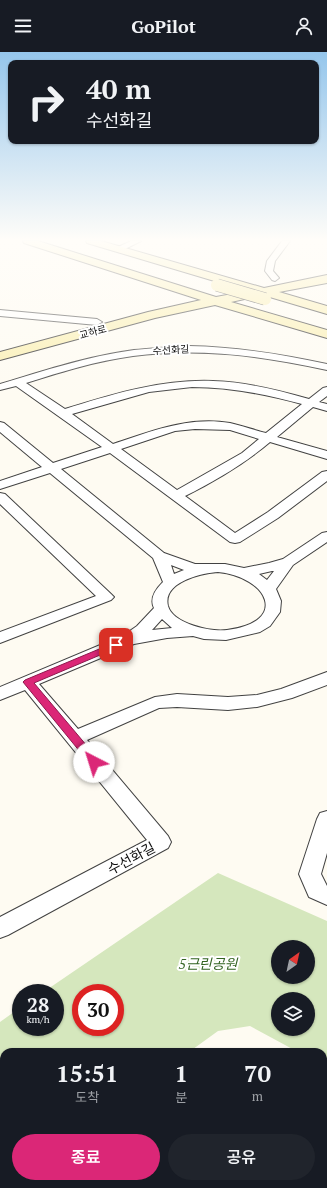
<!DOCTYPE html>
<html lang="ko">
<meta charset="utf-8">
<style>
:root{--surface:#171b24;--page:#20242c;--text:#f1f3f6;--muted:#9ea1a6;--accent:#db2777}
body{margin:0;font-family:"PT Serif","Noto Sans KR",serif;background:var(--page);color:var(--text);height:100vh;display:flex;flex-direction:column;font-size:15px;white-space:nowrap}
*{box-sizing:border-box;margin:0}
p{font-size:13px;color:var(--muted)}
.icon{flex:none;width:22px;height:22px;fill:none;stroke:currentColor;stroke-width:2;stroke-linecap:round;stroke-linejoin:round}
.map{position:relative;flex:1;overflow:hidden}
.side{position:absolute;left:0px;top:996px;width:327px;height:140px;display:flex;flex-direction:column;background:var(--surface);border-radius:12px 12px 0 0;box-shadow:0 1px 3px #0004}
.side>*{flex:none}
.banner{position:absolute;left:8px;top:8px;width:311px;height:84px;border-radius:8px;box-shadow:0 1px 3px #0004;background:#171b24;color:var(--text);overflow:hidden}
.needle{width:26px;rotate:33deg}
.fabs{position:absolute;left:271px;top:888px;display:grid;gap:8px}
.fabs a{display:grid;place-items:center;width:44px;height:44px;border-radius:50%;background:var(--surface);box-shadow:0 1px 3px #0004;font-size:20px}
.speed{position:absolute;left:12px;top:932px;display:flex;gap:8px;font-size:20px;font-weight:700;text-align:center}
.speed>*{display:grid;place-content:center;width:52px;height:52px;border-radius:50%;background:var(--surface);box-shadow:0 1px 3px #0004;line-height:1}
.speed small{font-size:10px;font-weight:400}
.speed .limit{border:6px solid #d22;background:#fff;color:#111}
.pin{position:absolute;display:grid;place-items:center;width:34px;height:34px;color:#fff;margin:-17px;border-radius:8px;box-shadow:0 2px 6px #0006}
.me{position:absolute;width:44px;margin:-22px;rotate:320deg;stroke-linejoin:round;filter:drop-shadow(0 0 3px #0008)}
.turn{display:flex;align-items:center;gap:14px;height:84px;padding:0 12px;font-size:18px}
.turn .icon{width:52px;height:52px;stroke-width:2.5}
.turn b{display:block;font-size:28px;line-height:34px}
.eta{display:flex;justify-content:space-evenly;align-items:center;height:68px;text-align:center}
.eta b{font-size:24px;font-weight:600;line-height:28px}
.action{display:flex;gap:8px;margin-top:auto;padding:8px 12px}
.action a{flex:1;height:46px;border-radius:24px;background:var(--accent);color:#fff;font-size:16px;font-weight:600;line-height:46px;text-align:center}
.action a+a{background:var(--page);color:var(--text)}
header{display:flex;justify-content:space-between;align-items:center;height:52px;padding:0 12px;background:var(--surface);font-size:18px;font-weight:600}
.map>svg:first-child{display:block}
</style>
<header><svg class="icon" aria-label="menu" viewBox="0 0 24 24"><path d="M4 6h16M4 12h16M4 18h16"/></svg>GoPilot<svg class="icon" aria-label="person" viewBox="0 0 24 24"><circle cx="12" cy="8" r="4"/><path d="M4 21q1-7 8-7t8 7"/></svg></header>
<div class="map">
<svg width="327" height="1136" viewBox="0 0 327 1136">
<rect width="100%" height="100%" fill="#fefbf2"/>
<path fill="#d5e7bd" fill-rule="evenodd" d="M218 821 327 869V1016L323 1014V1000H298L250 974 218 979 189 1000H4V1132H104L101 1136H0V970L21 955V975H55V941H42ZM278 895H308V925H278ZM81 941H115V975H81ZM278 947H308V977H278Z"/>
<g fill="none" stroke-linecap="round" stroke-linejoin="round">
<g stroke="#424242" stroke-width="2">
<g id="street">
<path d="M131 189H141L121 199H118L114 197Z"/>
<path d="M282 189H290L275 209 273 219 279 226 275 229 272 228 265 219 267 209Z"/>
<path d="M0 258 97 267 102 270 97 273 0 264Z"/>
<path d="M189 294C236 295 281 302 327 312V318C263 304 198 295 133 304 96 309 61 320 26 331L65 357C113 342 162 327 213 329 246 330 278 338 309 347L323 336 327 335V344L319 350 327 352V359L313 355 277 385 327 399V407L270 390C244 412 215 429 185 444L235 481 268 460 322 420 327 419V429L278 466 240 490 235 491 230 490 110 401 61 417 164 501 195 512H225L244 516 269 511 283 507 322 481 327 480V490L293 513 276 537 281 549 280 560 270 574 260 580 226 588 204 587 193 584 167 586 134 592 39 632 78 677 155 645 177 642 228 645 257 643 281 637 327 620V633L292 646 257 655 228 658 177 655 159 656 87 688 168 784 171 790 168 796 8 883 0 886V865L147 788 25 638 0 648V635L124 583 137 574 154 556C149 546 156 537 163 530L153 506 50 421 0 437V429L42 415 0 380V370L4 371 53 411 102 395 16 334 0 338V332C44 319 88 304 134 298 152 296 171 295 189 294ZM192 335C230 335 265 342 302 352L266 381C254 378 243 374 230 371 189 364 152 379 113 392L72 362 149 340ZM195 377 230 378 259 387 242 401 177 438 121 397 175 379ZM171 513 184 518 174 522ZM274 519 267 528 259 522 272 519ZM218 520C268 525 290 570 227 578 211 580 173 572 168 554 162 530 202 521 218 520ZM162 567 172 576 152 578Z"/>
<path d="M0 441 5 442 111 542 114 545 111 548 0 591V580L96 544 0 452Z"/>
<path d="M327 759V801L321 822 327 834V853L309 845 299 822 317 767 320 761Z"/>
<path d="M323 1042 327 1043V1071L323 1070Z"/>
<path d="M165 1132H194L192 1136H163Z"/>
</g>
</g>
<g stroke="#313131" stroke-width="2">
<path id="secondary" d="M23 189H38L216 245 248 239 87 191 86 189H101L264 236 327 223V231L279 240 327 254V262L263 243 231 250 327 278V286L215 253 155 266 0 308V300L148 260 201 248 24 191Z"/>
</g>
<use href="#street" fill="#fff" fill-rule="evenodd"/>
<use href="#secondary" fill="#faefb1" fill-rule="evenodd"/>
<g stroke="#313131" stroke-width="13" stroke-linecap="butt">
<path id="secondary-bridge" d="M217 233 265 247"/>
</g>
<use href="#secondary-bridge" stroke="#faefb1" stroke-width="12"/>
</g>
<linearGradient id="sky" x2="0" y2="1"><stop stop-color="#95c6ec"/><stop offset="0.54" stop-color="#fffdf9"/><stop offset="1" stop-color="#fffdf9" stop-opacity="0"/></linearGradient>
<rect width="327" height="348" fill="url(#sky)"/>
<path fill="#db2777" stroke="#8e194d" d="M116 590 120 593 119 595 34 631 98 707 99 710 98 712H90L23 630 25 628Z"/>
<g text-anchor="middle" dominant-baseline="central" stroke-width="4" stroke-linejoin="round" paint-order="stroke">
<g font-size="10" fill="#0f0f0f" stroke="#fff">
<text transform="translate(93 280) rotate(-15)">교하로</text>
<text transform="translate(171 298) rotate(-3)">수선화길</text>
</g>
<g font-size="14" fill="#0f0f0f" stroke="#fff">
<text transform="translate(131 806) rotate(-28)">수선화길</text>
</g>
<g font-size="14" font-style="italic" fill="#336422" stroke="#fff">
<text x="208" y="911">5근린공원</text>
</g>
</g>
</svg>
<div class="fabs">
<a><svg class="needle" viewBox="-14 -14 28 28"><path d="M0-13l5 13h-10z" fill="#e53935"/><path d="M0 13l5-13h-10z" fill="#9ea1a6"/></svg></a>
<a><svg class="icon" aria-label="layers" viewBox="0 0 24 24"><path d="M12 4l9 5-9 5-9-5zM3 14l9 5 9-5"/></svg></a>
</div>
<div class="speed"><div>28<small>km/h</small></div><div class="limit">30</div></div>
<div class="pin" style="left:116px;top:593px;background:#d93025"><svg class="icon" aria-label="arrive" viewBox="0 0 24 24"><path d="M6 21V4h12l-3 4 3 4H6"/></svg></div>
<svg class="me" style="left:94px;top:710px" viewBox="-20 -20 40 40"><circle r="19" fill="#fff"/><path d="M0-13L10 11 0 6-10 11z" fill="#db2777"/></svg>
<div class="banner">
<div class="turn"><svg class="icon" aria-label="right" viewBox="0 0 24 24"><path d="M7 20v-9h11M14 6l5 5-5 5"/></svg><div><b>40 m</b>수선화길</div></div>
</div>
<section class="side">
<div class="eta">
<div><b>15:51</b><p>도착</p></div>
<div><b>1</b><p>분</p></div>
<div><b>70</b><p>m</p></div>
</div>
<div class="action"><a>종료</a><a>공유</a></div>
</section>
</div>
